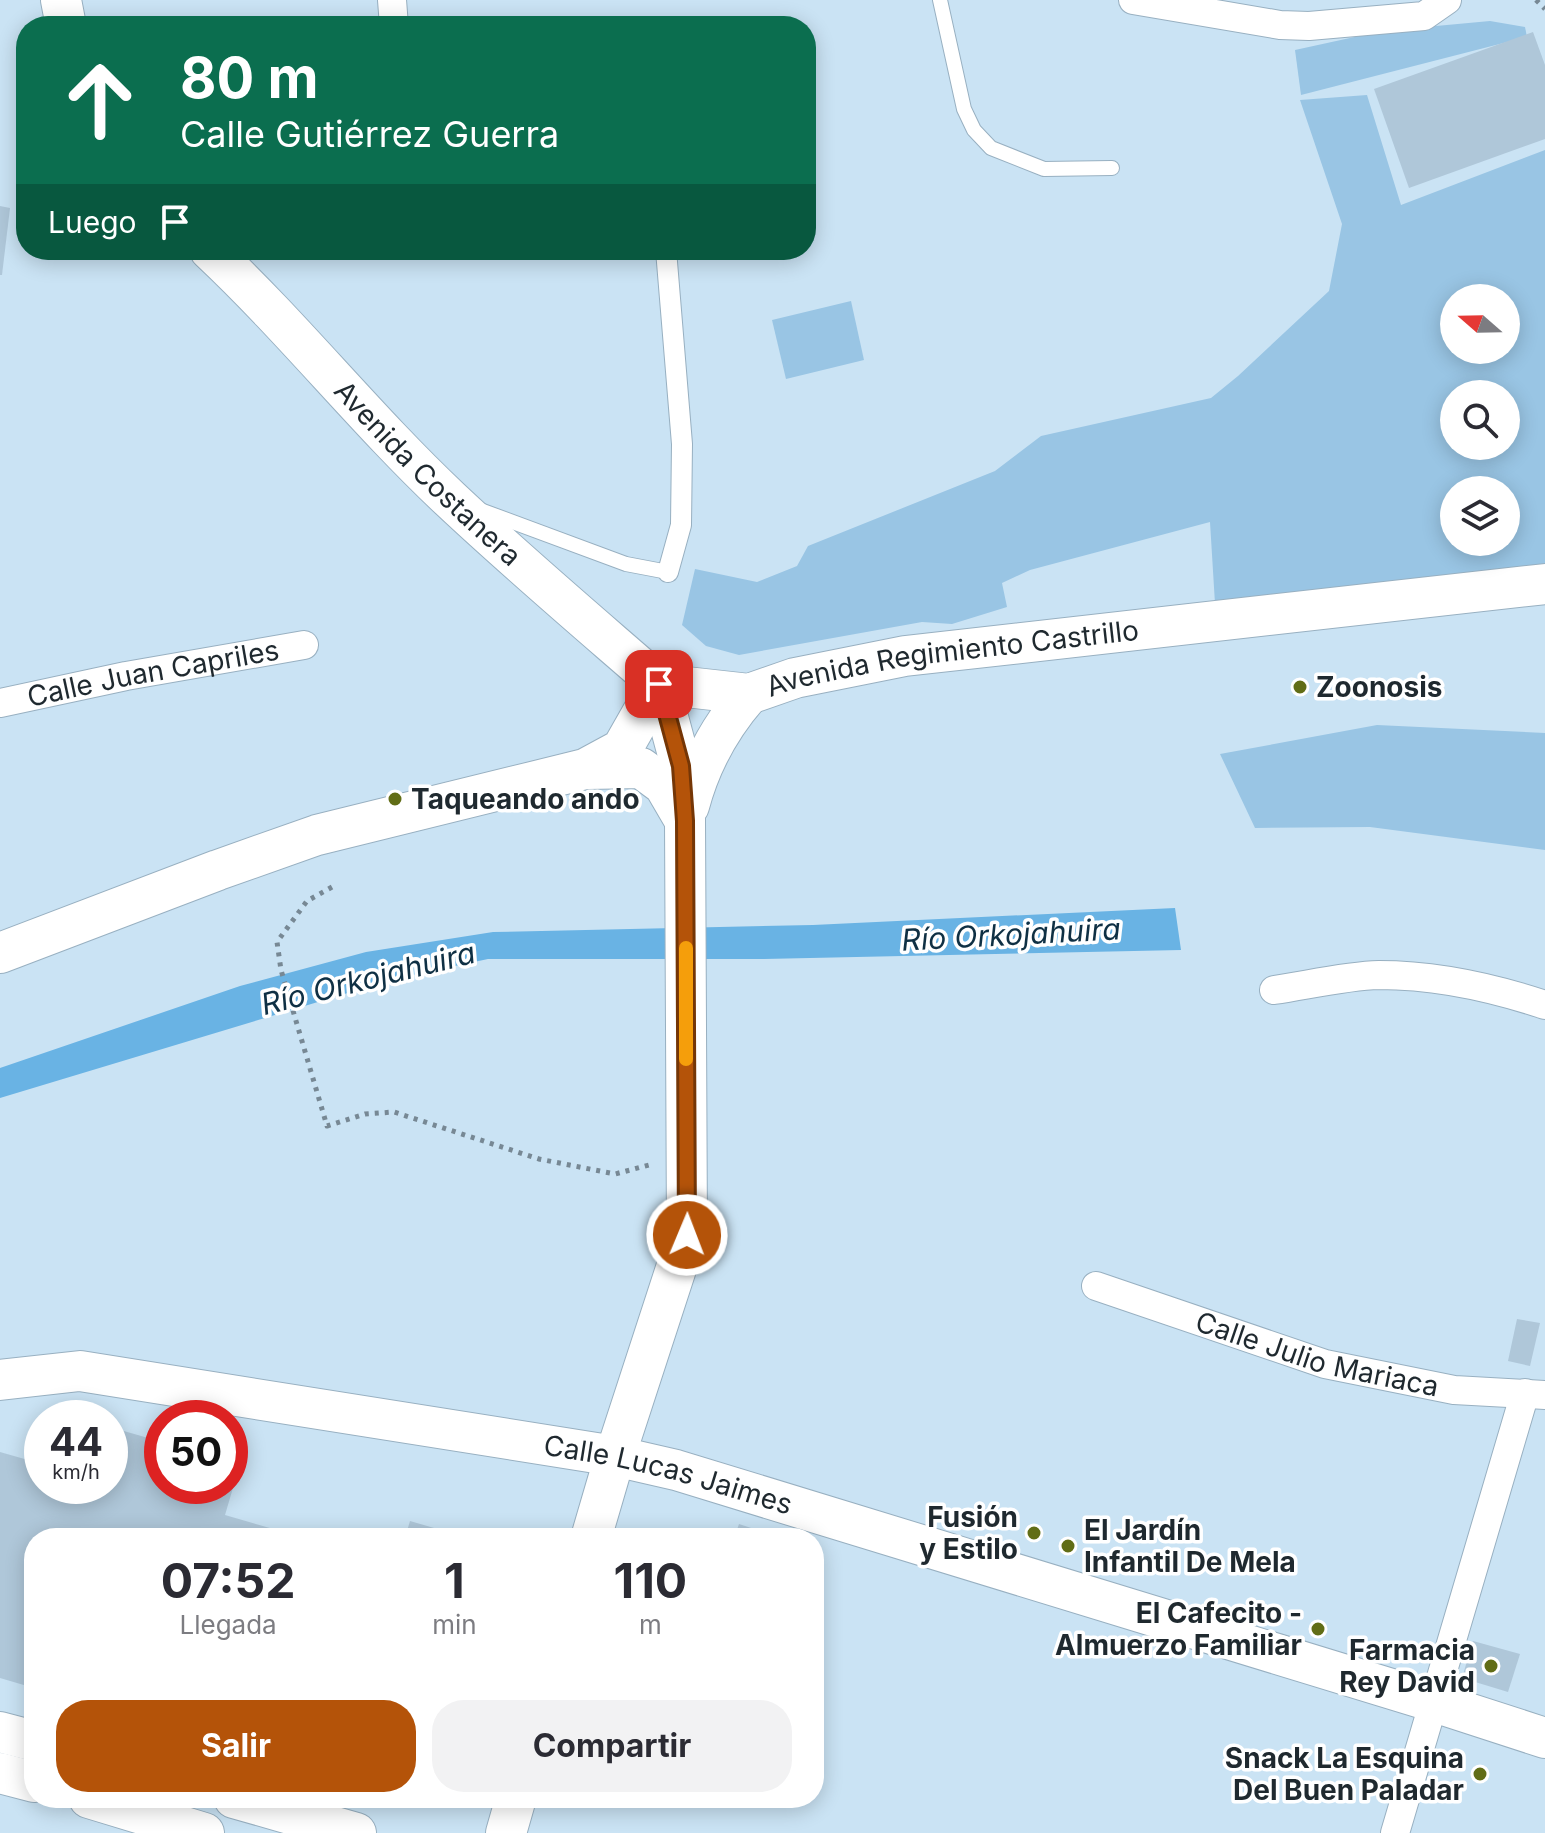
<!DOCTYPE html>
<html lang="es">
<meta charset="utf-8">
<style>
:root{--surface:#fff;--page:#f2f2f3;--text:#2b2b33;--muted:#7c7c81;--accent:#b45309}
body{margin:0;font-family:Inter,sans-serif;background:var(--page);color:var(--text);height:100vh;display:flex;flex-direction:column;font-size:30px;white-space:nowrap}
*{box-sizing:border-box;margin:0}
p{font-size:26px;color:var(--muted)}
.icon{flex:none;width:44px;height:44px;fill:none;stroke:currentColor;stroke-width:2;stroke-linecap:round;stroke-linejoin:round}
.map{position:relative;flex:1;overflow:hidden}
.side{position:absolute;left:24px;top:1528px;width:800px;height:280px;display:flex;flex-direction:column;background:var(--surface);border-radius:32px;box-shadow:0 4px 20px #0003}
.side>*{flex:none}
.hud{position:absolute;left:16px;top:16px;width:800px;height:244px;border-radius:32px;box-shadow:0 4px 20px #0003;background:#0b6e4f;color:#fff;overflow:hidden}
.needle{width:52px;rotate:290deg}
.controls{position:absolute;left:1440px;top:284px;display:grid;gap:16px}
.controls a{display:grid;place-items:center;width:80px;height:80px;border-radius:50%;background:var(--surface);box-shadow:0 4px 20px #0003;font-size:40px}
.speed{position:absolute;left:24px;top:1400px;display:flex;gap:16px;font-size:40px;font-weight:700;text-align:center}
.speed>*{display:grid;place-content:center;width:104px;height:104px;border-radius:50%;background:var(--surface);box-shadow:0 4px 20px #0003;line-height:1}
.speed small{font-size:20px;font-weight:400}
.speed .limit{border:12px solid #d22;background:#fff;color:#111}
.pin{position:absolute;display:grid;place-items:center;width:68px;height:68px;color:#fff;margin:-34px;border-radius:16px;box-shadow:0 4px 12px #0006}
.me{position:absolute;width:88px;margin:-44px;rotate:1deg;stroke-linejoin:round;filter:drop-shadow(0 0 6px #0008)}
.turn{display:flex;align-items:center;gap:28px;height:168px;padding:0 32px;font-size:36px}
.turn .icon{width:104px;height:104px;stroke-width:2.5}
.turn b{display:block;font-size:56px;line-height:68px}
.then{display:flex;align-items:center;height:76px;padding:0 32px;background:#0003;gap:16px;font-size:30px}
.eta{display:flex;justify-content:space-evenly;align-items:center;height:136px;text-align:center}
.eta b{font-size:48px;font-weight:700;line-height:56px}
.primary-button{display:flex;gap:16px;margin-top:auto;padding:16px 32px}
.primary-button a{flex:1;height:92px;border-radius:32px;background:var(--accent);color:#fff;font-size:32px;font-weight:700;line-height:92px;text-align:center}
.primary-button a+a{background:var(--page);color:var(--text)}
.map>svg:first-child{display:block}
</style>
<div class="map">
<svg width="1545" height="1833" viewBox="0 0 1545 1833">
<rect width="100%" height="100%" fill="#cae3f4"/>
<g fill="#99c5e4" fill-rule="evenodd">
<path d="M1490 21 1525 27 1527 37 1301 95 1295 50 1382 31Z"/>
<path d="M1367 95 1401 205 1545 150V571L1216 620 1210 522 1030 570 1002 583 1007 607 952 624 922 622 739 655 706 646 682 625 695 569 757 582 797 566 808 546 995 471 1041 436 1211 398 1238 376 1329 291 1342 224 1300 100ZM1454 298H1506V350H1454ZM1454 394H1506V446H1454ZM1454 490H1506V542H1454Z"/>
<path d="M851 301 864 360 786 379 772 320Z"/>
<path d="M1377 725 1545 733V850L1370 827 1255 828 1220 754Z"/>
</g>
<path fill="#69b3e4" d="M1175 908 1181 950 764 959H488L394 979 0 1098V1068L240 986 366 952 493 932 813 925Z"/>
<g fill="#afc7d9">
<path d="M1533 32 1545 65V139L1409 188 1374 89Z"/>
<path d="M0 206 10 208 2 275H0Z"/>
<path d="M1517 1319 1540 1323 1530 1366 1508 1361Z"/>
<path d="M110 1427 162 1442V1486H230V1461L240 1464 225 1515 304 1538H34V1688L0 1678V1452L42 1464V1486H110Z"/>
<path d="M410 1521 465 1537V1538H405Z"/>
<path d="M739 1524 778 1537V1538H734Z"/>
<path d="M1473 1641 1520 1654 1508 1692 1462 1678Z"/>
</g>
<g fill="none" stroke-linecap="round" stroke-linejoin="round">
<g stroke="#98b0c1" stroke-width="16">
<g id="service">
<path d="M940 0 964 109 974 130 991 148 1044 169 1112 168"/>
<path d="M483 511 626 564 668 572"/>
</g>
</g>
<g stroke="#98b0c1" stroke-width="22">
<path id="pedestrian" d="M666 250 682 444 681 525 668 572"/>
</g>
<g stroke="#98b0c1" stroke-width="30">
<g id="minor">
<path d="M392 0 394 26"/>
<path d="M1133 0 1280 25 1309 26 1424 16 1447 0"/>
<path id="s1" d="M0 703 126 676 304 645"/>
<path d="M1274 990C1308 985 1345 976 1379 975 1437 975 1491 987 1545 1005"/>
<path id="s2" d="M1096 1286 1325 1364 1454 1390 1545 1395"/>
<path d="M1395 1833 1525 1393"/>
</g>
</g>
<g stroke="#98b0c1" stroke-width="42">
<g id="secondary">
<path d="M61 0 66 26"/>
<path id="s3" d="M210 250C294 329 366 420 450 499 518 563 589 623 659 684"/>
<path id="s4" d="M659 684 749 694 795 678 905 656 1545 584"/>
<path d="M587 769 641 768 664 785 685 821"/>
<path d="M689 806C700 764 720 727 749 694"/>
<path d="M0 953 218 870 317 835 585 769 622 749 659 684"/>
<path id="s5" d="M0 1380 80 1371 615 1456 676 1470 1434 1702 1545 1738"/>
<path d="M591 1538 615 1456 687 1235 685 821 681 766 659 684"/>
<path d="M0 1732 34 1741"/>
<path d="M0 1773 34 1782"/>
<path d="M89 1798 204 1833"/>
<path d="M234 1798 356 1833"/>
<path d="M506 1833 516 1798"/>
</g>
</g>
<g stroke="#778894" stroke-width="5" stroke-dasharray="4 6" stroke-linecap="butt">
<path d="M1536 0 1545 9"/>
<path d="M332 887 307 901 277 942 281 970 327 1126 365 1114 394 1112 539 1159 615 1174 649 1165"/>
</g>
<use href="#service" stroke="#fff" stroke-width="14"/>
<use href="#pedestrian" stroke="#fff" stroke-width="20"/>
<use href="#minor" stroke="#fff" stroke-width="28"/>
<use href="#secondary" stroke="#fff" stroke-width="40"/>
</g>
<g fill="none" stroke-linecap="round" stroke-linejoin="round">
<g stroke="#753606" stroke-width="20">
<path id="route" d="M659 684 681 766 685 821 687 1235"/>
</g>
<use href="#route" stroke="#b45309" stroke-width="14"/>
<path stroke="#f59e0b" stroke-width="14" d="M686 948V1059"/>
</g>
<g fill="#616d16" stroke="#fff" stroke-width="3">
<circle cx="1300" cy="687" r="8"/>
<circle cx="395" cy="799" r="8"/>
<circle cx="1034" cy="1533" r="8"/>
<circle cx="1068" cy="1546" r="8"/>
<circle cx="1318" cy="1629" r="8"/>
<circle cx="1491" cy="1666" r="8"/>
<circle cx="1480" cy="1774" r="8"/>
</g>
<g text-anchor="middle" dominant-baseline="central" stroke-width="7" stroke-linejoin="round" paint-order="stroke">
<g font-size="28" fill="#1f292f" stroke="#fff">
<text stroke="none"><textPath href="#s3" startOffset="312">Avenida Costanera</textPath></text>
<text stroke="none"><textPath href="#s4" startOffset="298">Avenida Regimiento Castrillo</textPath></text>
<text stroke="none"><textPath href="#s1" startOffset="156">Calle Juan Capriles</textPath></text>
<text stroke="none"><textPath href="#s2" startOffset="232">Calle Julio Mariaca</textPath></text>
<text stroke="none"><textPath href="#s5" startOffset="678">Calle Lucas Jaimes</textPath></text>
</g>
<g font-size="28" font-weight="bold" fill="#1f292f" stroke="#fff" text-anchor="end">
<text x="1316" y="687" text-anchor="start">Zoonosis</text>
<text x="411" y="799" text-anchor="start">Taqueando ando</text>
<text x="1018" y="1517">Fusión<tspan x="1018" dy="32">y Estilo</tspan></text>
<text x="1084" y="1530" text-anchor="start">El Jardín<tspan x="1084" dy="32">Infantil De Mela</tspan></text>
<text x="1302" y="1613">El Cafecito -<tspan x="1302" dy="32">Almuerzo Familiar</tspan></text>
<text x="1475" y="1650">Farmacia<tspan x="1475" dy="32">Rey David</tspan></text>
<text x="1464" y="1758">Snack La Esquina<tspan x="1464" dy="32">Del Buen Paladar</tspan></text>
</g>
<g font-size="30" font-style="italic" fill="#0f3044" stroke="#fff">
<text transform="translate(1011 934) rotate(-3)">Río Orkojahuira</text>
<text transform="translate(368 978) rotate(-14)">Río Orkojahuira</text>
</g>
</g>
</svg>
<div class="controls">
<a><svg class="needle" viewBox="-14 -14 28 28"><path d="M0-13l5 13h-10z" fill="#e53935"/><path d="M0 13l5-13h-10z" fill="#7c7c81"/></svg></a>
<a><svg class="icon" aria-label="search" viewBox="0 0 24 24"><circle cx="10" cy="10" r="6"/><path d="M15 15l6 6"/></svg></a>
<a><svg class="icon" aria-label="layers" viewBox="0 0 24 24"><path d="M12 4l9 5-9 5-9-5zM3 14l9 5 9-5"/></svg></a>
</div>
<div class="speed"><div>44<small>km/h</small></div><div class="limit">50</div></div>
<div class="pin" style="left:659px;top:684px;background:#d93025"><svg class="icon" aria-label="arrive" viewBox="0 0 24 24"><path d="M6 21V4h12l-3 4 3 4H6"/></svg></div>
<svg class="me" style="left:687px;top:1235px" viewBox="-20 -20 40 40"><circle r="17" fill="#b45309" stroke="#fff" stroke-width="3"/><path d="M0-11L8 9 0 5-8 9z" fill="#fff"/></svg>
<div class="hud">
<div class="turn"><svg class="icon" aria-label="ahead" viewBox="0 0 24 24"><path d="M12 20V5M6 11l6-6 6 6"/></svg><div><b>80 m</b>Calle Gutiérrez Guerra</div></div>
<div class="then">Luego<svg class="icon" aria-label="arrive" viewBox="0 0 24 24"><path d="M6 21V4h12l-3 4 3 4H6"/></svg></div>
</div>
<section class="side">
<div class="eta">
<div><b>07:52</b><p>Llegada</p></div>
<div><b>1</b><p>min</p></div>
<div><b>110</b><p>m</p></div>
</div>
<div class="primary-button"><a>Salir</a><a>Compartir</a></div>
</section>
</div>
